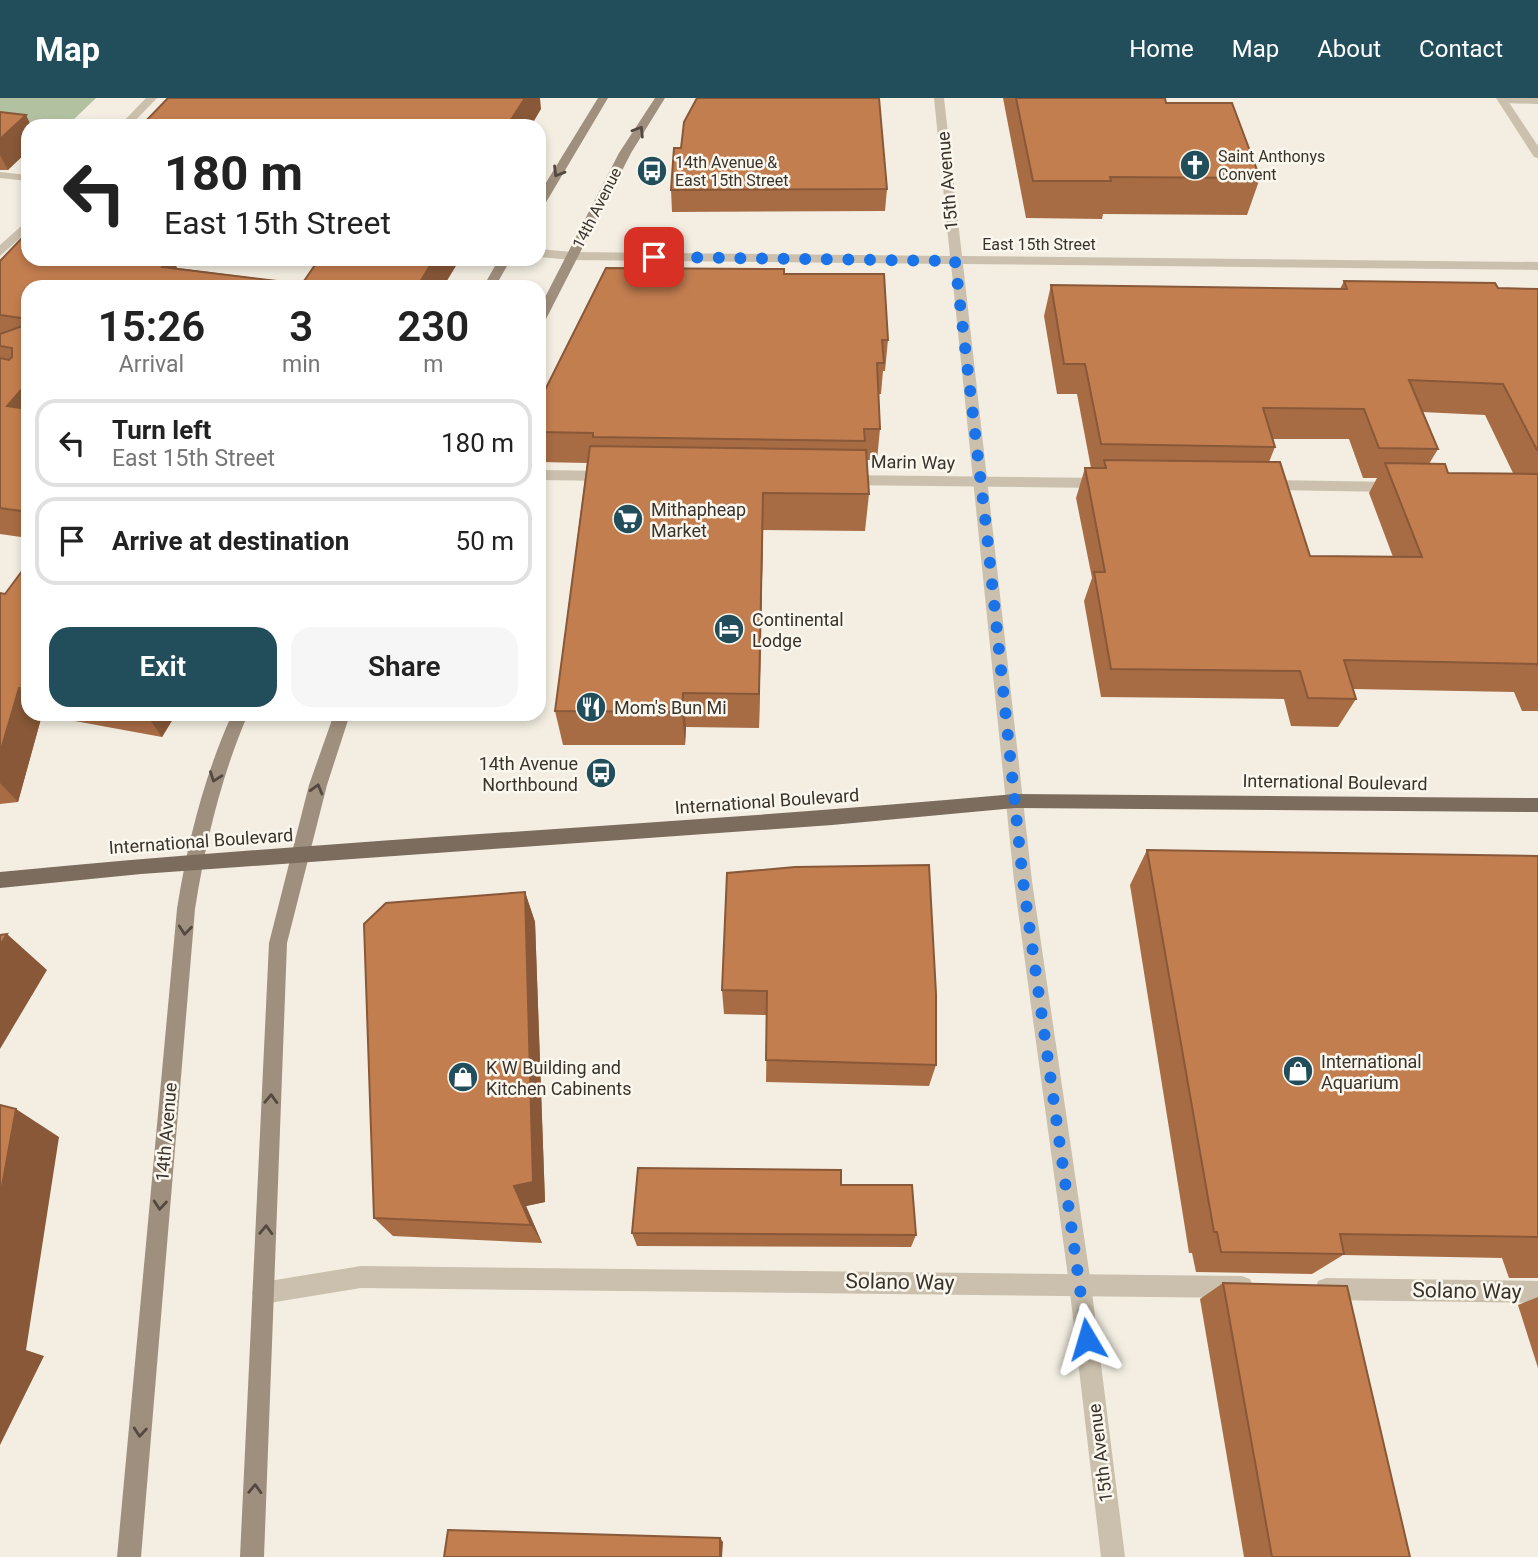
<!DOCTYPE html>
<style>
:root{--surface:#fff;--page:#f6f6f6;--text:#222;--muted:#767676;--line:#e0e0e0;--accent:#224e5b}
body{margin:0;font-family:Roboto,sans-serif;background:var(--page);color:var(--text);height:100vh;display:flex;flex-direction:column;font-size:26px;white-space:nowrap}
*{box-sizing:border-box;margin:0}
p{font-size:23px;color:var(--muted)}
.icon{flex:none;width:38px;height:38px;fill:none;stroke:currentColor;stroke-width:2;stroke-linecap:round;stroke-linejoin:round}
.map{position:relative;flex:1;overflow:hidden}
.side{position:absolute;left:21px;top:182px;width:525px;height:441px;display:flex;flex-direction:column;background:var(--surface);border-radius:21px;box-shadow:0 4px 10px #0003}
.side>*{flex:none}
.guide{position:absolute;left:21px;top:21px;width:525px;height:147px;border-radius:21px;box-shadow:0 4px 10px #0003;background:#fff;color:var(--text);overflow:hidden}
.pin{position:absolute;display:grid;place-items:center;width:60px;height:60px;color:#fff;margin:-30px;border-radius:14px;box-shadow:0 4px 10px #0006}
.me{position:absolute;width:77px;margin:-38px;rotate:353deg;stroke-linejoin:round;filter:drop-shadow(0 0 5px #0008)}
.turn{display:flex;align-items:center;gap:24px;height:147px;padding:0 28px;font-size:32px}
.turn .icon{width:91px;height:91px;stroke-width:2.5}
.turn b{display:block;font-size:49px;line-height:60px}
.eta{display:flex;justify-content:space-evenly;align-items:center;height:119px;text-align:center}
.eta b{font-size:42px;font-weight:600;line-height:49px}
.primary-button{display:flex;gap:14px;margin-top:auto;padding:14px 28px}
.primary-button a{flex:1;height:80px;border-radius:21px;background:var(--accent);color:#fff;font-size:28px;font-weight:600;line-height:80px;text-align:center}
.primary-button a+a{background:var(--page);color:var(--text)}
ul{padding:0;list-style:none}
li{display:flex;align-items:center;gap:21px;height:88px;margin:0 14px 10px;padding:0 14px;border:4px solid var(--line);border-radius:21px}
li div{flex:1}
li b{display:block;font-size:26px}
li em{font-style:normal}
header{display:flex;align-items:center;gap:42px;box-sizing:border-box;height:98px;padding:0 35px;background:var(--accent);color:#fff}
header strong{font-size:33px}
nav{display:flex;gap:38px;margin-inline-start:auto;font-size:24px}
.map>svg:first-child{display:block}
</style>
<header>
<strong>Map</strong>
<nav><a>Home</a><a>Map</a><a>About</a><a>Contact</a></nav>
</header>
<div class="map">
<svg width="1538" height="1459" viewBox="0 0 1538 1459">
<rect width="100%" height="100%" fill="#f3eee1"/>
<path fill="#b2c2a1" d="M0 0H96L67 28 0 29Z"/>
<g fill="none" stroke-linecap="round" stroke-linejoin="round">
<g fill="#cbc0ad" fill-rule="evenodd">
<path d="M1499 0H1538V6L1503 5 1499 4Z"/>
<path d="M0 74 28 77V83L0 80Z"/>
<path d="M539 372 609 373 616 378 609 383 539 382Z"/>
<path d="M843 377 1102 380 1109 385 1102 390 843 387 836 382Z"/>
<path d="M1263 382 1396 384 1403 389 1396 394 1263 392 1256 387Z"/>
<path d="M361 1168 1242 1178 1250 1181 1253 1189 1250 1197 1242 1200 361 1190 263 1206 255 1203 252 1195 255 1187 263 1184Z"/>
<path d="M1326 1180 1538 1183V1205L1326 1202 1318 1199 1315 1191 1318 1183Z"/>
</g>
<g fill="#cbc0ad" fill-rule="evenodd">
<path d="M146 0H157L130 28H119Z"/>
<path d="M934 0H944L962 158 1538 164V172L963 166 1032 783 1091 1186 1125 1459H1101L1069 1186 1014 783 951 166 572 162 539 159V151L572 154 950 158Z"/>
<path d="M1496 0H1506L1538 48V60L1534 59Z"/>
<path d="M28 122V133L0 158V147Z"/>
</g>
<g fill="#9f8f7e" fill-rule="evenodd">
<path d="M598 0H608L545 106 539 109V96Z"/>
<path d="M655 0H665L631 55 545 223 539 227V211L619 55Z"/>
<path d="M499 161H511L495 189H483Z"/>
<path d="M232 616H248C221 679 206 742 195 811L141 1459H117L177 811C188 742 204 679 232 616Z"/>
<path d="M334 616H350L327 687 287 845 264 1459H240L269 845 309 687Z"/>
</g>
<path fill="#7b6c5d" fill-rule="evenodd" d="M1015 696 1538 700V714L1015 710 832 727 141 776 0 790V774C338 741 677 727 1015 696Z"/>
</g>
<g fill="#a86c45" fill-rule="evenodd">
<path d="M1003 0H1165L1166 5 1260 80 1247 117 1103 116 1102 121 1026 120Z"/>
<path d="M0 14 26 17 31 28H28L8 72H0Z"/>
<path d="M887 91 885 113 672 114 671 92Z"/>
<path d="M28 161H173L177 170 302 186 319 161H460L443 189H28V440L0 436V163Z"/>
<path d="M784 176 888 242 885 273H883L881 296H878L880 331 877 362H867L869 396 865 433 763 432 759 630 686 629 685 647H563L555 613 587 365 539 364V304Z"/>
<path d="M1344 183 1498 190 1538 191V613H1522L1514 594 1353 591 1356 601 1338 629 1291 628 1284 601 1101 599 1084 503 1092 480 1076 400 1085 370H1091L1077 296H1057L1044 218 1051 187 1340 191ZM1422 314 1485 317 1513 375H1448L1429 366 1438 351ZM1273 341H1349L1363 380H1377L1369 395 1393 459 1310 458 1269 364 1275 349Z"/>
<path d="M28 465V616H176L162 639 42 617 18 704 0 706V495L5 496Z"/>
<path d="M1147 752 1538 758V1180H1509L1502 1160 1343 1157 1312 1176 1196 1174 1192 1155H1189L1130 787Z"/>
<path d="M727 775 936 967 929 988 766 984 767 917 724 916 722 892Z"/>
<path d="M525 794 535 824 545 1104 526 1108 542 1145 393 1138 374 1120Z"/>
<path d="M841 1087 916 1137 911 1149 637 1148 632 1135Z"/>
<path d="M1223 1185 1410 1459H1244L1200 1201Z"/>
<path d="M1538 1199V1270L1518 1207Z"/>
</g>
<g fill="#885838">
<path d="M524 0H540L541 11 531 28H507Z"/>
<path d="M26 17 31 28H28V53L8 72 0 57V41Z"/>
<path d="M168 161H173L185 188 162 169Z"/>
<path d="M434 161H460L443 189H417Z"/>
<path d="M28 284V337L7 308Z"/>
<path d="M763 395V432L759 630V596Z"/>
<path d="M19 590 28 601V616H40L42 617 18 704 0 685V655Z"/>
<path d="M683 595 686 629 685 647 682 614Z"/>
<path d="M146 616H176L162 639Z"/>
<path d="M525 794 535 824 545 1104 526 1108 542 1145 531 1127 514 1088Z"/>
<path d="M7 836 47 872 0 951V847Z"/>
<path d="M16 1011 59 1039 26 1252 44 1258 0 1347V1099Z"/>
<path d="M720 1440 723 1444 722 1459H720Z"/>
</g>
<g fill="#c37e50" stroke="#885838" stroke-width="2">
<path d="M168 0H525L507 28H141Z"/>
<path d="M697 0H879L887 91 671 92 674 50H681L684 24Z"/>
<path d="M1016 0H1165L1166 5H1232L1260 80 1110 79 1111 83H1033Z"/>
<path d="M0 14 26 17 0 41Z"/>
<path d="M22 140H28V161H168L162 169 302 186 319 161H434L417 189H28V221L0 217V163Z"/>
<path d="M606 170 784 171V176H884L888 242H882L884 265H877L880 331H864L865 343 593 339V335L539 334V304Z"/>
<path d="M1344 183 1495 185 1498 190 1538 191V352H1537L1503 286 1409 282 1438 351 1379 350 1364 311 1263 310 1275 349 1101 346 1085 266H1064L1051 187 1347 191Z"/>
<path d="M28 226V284L7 308 28 311V414L0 410V260L9 262 12 259V250L0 248V236Z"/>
<path d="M590 348 866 352 869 396 763 395 759 596 683 595 682 614 555 613Z"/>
<path d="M1104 362 1280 364 1310 458 1422 459 1385 365 1445 366 1448 375 1538 376V568L1537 566 1344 562 1356 601 1308 600 1300 573 1111 571 1094 474H1105L1085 370H1106Z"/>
<path d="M28 465V591L19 590 0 655V495L5 496Z"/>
<path d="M1147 752 1538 758V1139L1340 1136 1344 1156 1221 1154 1217 1134H1214Z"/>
<path d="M929 767 936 896V967L766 962 767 893 722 892 727 775 795 769Z"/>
<path d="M525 794 533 1084 514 1088 531 1127 374 1120 364 826 386 805Z"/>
<path d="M7 836 0 847V837Z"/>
<path d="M0 1007 16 1011 0 1099Z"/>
<path d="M638 1070 841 1072V1087H912L916 1137 632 1135Z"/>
<path d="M1223 1185 1347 1188 1410 1459H1272Z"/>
<path d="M448 1432 720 1440V1459H444Z"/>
</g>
<defs><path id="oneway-chevron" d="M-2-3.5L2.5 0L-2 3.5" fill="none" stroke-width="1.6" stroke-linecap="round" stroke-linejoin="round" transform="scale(1.75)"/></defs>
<g stroke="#534940">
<use href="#oneway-chevron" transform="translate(639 33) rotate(-58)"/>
<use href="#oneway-chevron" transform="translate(558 74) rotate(121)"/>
<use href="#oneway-chevron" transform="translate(215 679) rotate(110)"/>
<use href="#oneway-chevron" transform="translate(317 691) rotate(-74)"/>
<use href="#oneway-chevron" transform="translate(185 832) rotate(96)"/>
<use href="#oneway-chevron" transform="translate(271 1001) rotate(-88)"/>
<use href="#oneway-chevron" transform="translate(160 1107) rotate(95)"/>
<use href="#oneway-chevron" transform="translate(266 1132) rotate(-88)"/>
<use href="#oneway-chevron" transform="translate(140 1334) rotate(95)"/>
<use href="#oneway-chevron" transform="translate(255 1391) rotate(-88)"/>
</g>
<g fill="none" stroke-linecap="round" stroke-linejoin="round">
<path stroke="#1a73e8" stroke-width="12" stroke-dasharray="0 21.6" d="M654 159 955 163 987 437 1023 783 1087 1241"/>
</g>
<defs>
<g id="church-disc" transform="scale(1.575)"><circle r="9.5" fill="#224e5b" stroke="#faf7ee"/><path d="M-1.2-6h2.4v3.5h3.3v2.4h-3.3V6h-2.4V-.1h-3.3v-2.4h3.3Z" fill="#fff"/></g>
<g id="bus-disc" transform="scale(1.575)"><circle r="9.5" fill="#224e5b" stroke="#faf7ee"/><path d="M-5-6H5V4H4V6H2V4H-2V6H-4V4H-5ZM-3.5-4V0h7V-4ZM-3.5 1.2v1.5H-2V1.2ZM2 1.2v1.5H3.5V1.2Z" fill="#fff"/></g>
<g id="supermarket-disc" transform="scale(1.575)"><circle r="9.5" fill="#224e5b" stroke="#faf7ee"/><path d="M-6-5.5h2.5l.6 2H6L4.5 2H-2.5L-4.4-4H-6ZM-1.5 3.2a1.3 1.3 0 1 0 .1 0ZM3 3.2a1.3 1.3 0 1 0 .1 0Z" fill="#fff"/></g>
<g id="hotel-disc" transform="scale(1.575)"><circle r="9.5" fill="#224e5b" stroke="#faf7ee"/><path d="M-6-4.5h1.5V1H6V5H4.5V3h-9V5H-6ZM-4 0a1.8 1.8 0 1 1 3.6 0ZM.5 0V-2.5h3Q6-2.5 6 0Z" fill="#fff"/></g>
<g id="restaurant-disc" transform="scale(1.575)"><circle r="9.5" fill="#224e5b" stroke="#faf7ee"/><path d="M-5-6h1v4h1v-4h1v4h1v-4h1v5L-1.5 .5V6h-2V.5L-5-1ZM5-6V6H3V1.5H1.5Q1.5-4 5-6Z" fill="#fff"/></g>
<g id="shop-disc" transform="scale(1.575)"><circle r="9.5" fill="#224e5b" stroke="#faf7ee"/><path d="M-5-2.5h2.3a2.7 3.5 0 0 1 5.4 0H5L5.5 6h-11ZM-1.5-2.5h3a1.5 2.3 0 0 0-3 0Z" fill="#fff"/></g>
</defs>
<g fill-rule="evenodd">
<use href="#church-disc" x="1195" y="67"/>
<use href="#bus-disc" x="652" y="73"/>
<use href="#supermarket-disc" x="628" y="421"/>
<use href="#hotel-disc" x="729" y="531"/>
<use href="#restaurant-disc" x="591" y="609"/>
<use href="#bus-disc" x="601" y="675"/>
<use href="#shop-disc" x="1298" y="973"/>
<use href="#shop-disc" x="463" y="979"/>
</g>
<g text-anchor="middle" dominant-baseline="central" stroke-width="5" stroke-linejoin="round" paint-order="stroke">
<g font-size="16" fill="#3a322b" stroke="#faf7ee" text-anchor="start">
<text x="1218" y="58">Saint Anthonys<tspan x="1218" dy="18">Convent</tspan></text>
<text x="675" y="64">14th Avenue &amp;<tspan x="675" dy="18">East 15th Street</tspan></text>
</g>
<g font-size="16" fill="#3a322b" stroke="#faf7ee">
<text transform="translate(597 110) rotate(-63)">14th Avenue</text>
<text x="1039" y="146">East 15th Street</text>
</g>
<g font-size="18" fill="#3a322b" stroke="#faf7ee">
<text transform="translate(947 83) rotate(-95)">15th Avenue</text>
<text transform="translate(913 364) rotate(1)">Marin Way</text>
<text transform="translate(1335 684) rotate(1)">International Boulevard</text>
<text transform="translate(767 703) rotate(-4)">International Boulevard</text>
<text transform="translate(201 743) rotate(-4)">International Boulevard</text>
<text transform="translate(166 1034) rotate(-85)">14th Avenue</text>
<text transform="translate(1100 1355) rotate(-97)">15th Avenue</text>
</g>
<g font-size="18" fill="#3a322b" stroke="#faf7ee" text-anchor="start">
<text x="651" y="411">Mithapheap<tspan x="651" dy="21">Market</tspan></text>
<text x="752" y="521">Continental<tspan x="752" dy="21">Lodge</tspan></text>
<text x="614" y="609">Mom's Bun Mi</text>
<text x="578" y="665" text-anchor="end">14th Avenue<tspan x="578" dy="21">Northbound</tspan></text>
<text x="1321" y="963">International<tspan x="1321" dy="21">Aquarium</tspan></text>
<text x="486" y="969">K W Building and<tspan x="486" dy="21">Kitchen Cabinents</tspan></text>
</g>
<g font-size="21" fill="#3a322b" stroke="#faf7ee">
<text transform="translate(900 1184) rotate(1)">Solano Way</text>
<text transform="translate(1467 1193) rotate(1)">Solano Way</text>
</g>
</g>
</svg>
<div class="pin" style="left:654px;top:159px;background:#d93025"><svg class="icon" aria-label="arrive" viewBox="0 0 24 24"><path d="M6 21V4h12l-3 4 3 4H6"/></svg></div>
<svg class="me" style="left:1087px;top:1241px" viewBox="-20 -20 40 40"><path d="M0-17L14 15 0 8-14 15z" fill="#1a73e8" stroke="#fff" stroke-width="4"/></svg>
<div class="guide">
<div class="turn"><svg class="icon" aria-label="left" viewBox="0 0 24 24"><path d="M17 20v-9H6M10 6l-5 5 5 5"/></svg><div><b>180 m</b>East 15th Street</div></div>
</div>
<section class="side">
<div class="eta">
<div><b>15:26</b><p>Arrival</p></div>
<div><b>3</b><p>min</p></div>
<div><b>230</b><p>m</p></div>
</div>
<ul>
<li><svg class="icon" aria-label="left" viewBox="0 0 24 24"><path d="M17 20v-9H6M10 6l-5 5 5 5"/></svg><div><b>Turn left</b><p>East 15th Street</p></div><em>180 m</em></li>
<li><svg class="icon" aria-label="arrive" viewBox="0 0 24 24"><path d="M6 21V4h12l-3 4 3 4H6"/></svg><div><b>Arrive at destination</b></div><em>50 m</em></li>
</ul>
<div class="primary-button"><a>Exit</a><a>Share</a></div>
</section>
</div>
